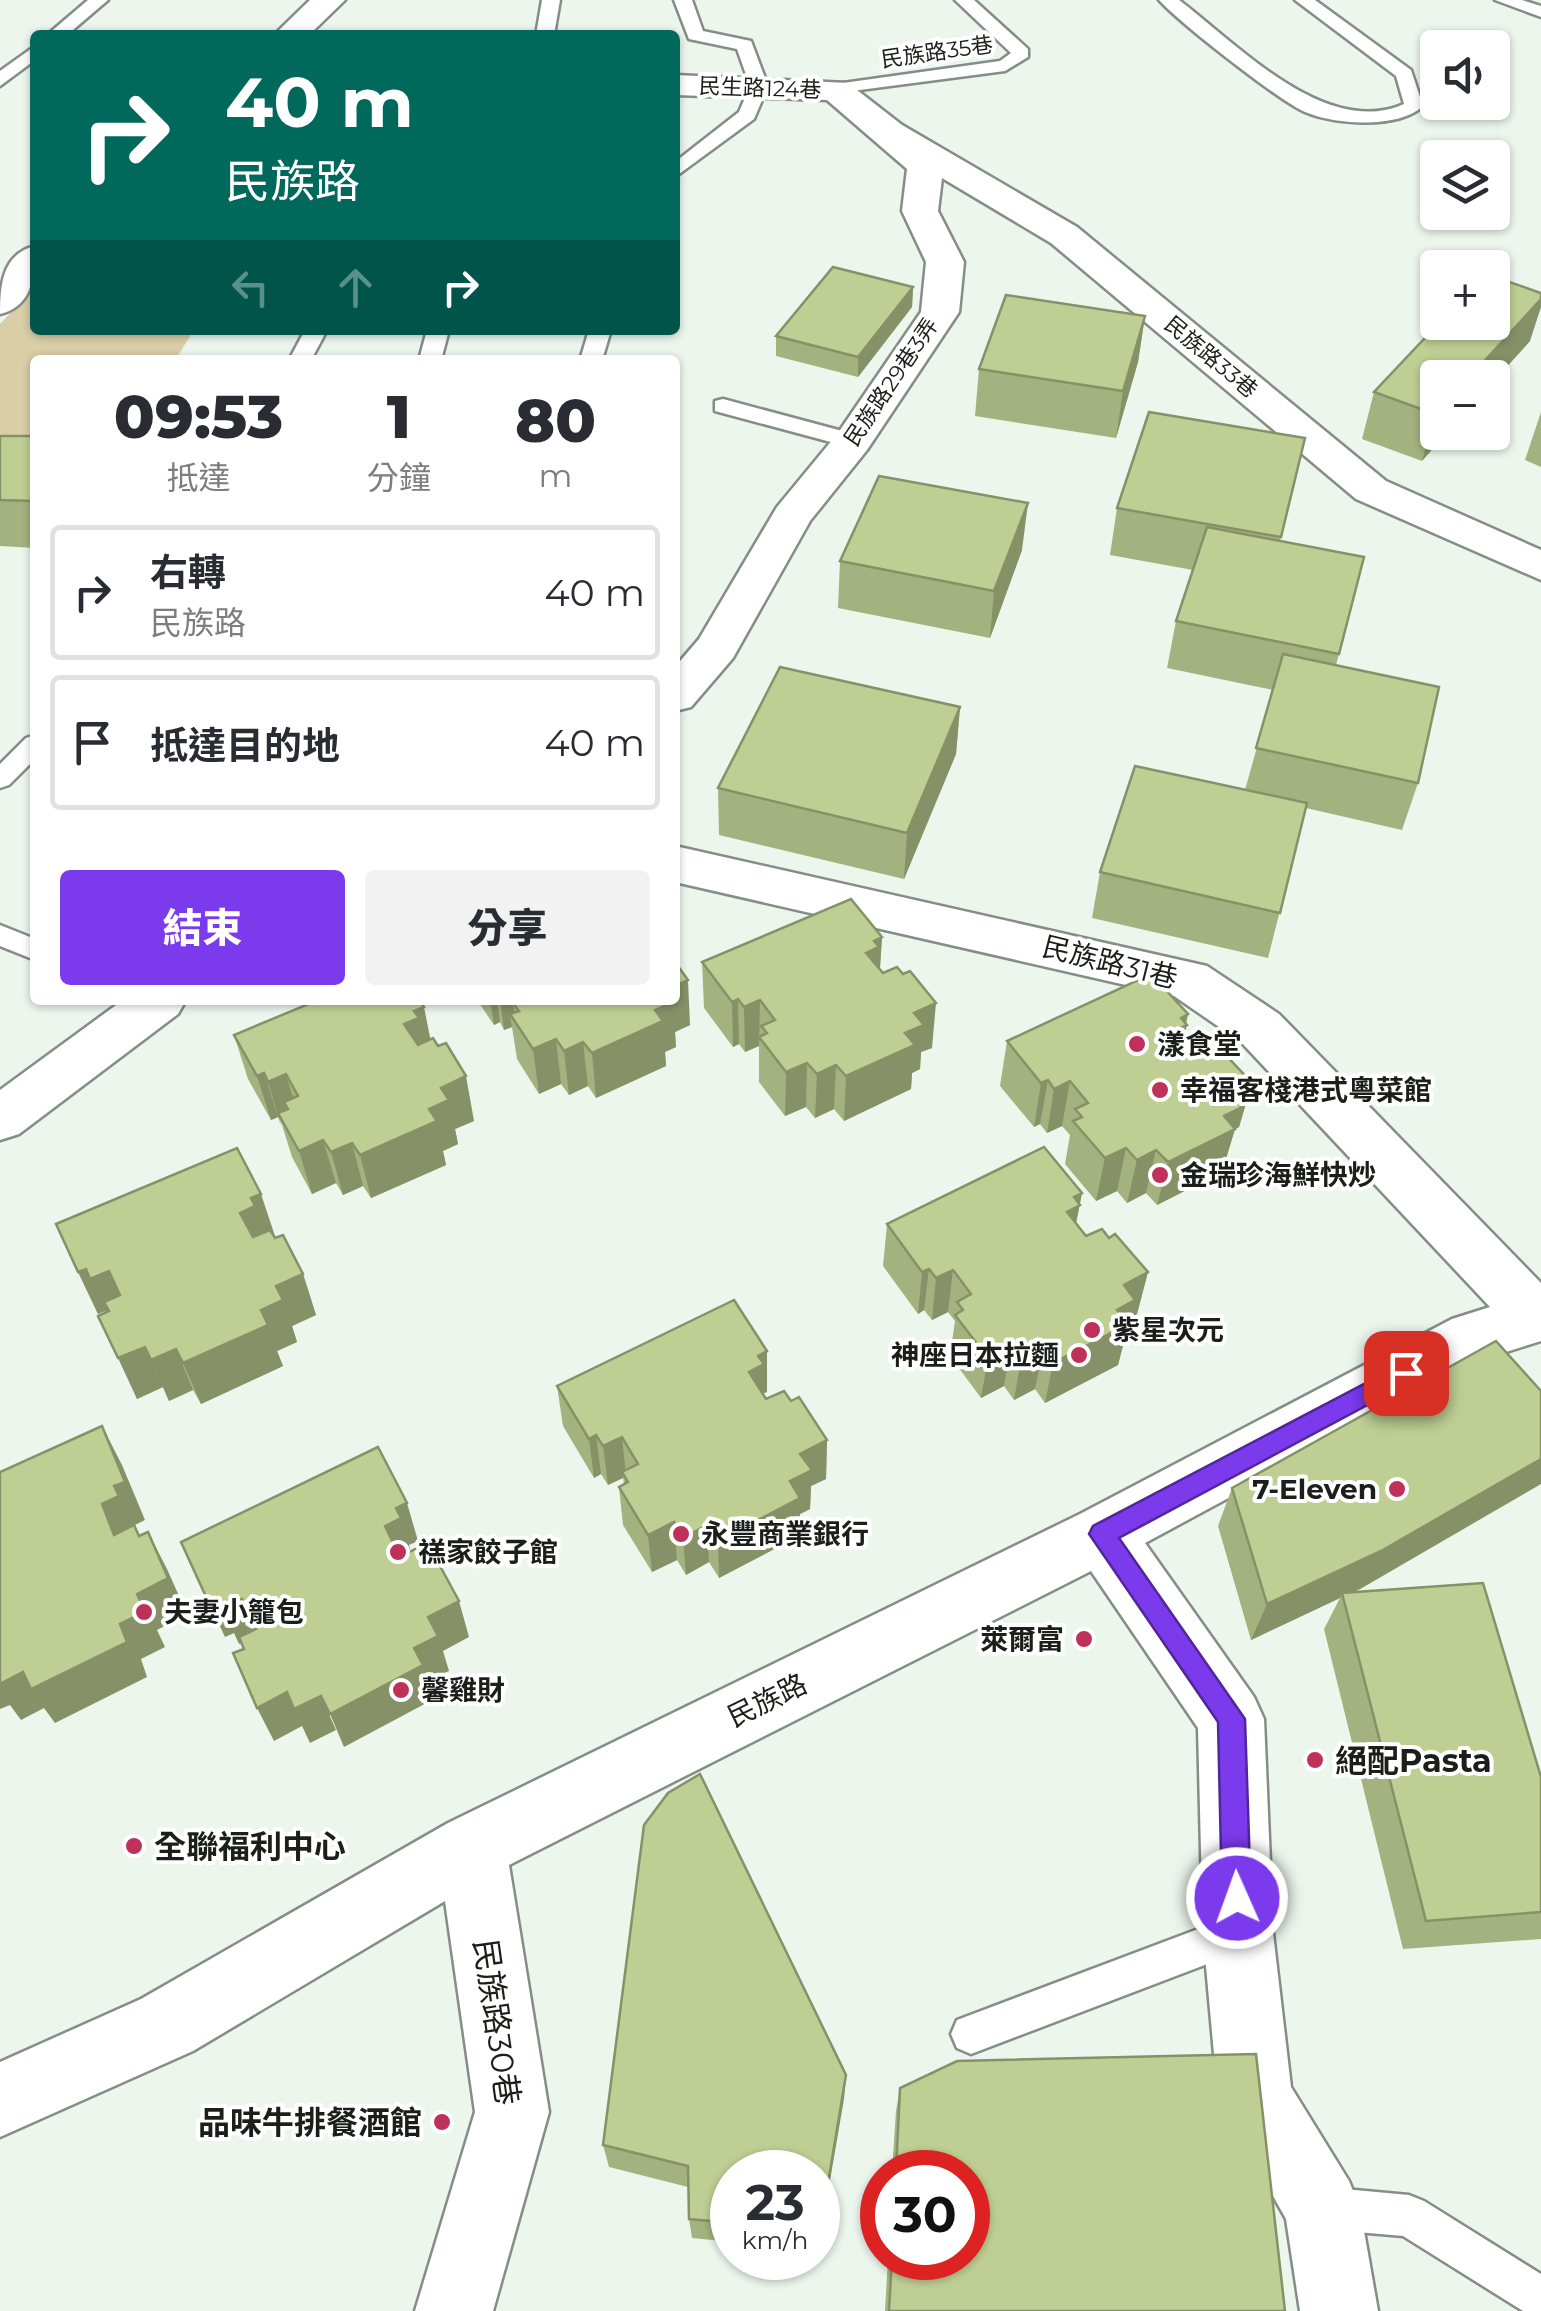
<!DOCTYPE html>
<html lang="zh-TW">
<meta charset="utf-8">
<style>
:root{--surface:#fff;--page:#f2f2f3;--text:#2b2b33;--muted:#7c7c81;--line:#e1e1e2;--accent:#7c3aed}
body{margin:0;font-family:Montserrat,"Noto Sans TC",sans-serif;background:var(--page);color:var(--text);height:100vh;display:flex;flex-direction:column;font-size:38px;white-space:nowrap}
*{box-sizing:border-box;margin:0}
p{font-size:32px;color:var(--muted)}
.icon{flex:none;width:55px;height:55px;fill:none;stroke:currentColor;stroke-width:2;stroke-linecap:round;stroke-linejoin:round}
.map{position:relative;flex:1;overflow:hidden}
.side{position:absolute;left:30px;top:355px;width:650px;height:650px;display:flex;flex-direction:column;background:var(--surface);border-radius:10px;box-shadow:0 2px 8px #0004}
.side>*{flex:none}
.guide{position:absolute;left:30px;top:30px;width:650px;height:305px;border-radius:10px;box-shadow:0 2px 8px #0004;background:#00695c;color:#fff;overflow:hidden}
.fabs{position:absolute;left:1420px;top:30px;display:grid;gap:20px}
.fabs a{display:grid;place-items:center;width:90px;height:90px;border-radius:10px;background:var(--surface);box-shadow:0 2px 8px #0004;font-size:50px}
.speed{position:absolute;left:710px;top:2150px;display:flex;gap:20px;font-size:50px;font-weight:700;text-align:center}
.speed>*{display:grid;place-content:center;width:130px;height:130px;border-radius:50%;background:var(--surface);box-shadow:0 2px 8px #0004;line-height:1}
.speed small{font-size:25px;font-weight:400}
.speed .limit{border:15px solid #d22;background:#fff;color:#111}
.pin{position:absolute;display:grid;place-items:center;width:85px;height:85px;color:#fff;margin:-42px;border-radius:20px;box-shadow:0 5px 15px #0006}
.me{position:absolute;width:110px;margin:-55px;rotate:358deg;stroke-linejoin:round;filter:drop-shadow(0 0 8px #0008)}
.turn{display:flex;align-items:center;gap:35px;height:210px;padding:0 30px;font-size:45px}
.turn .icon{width:130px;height:130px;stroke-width:2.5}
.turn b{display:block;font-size:70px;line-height:85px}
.lanes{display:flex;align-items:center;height:95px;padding:0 30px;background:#0003;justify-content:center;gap:50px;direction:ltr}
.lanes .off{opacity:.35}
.eta{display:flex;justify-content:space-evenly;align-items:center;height:170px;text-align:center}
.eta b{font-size:60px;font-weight:800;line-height:70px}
.button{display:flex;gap:20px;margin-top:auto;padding:20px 30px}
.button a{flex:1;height:115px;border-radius:10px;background:var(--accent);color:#fff;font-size:40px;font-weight:800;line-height:115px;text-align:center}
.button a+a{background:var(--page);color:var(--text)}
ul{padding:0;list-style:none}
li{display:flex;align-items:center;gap:30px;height:135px;margin:0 20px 15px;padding:0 10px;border:5px solid var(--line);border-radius:10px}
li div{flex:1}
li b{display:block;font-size:38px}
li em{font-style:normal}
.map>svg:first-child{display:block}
</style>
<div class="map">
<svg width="1541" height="2311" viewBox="0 0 1541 2311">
<rect width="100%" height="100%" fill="#ecf6ed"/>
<path fill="#dacea7" d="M35 288V330H194L175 360H35V463L0 460V324Z"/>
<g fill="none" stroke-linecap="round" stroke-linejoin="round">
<g stroke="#858d86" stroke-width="5">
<g id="service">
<path d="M88 0H108L67 35H47Z"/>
<path d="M542 0H560L554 35H536Z"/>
<path d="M674 0H692L703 31 751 41 768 86 754 119 675 177V162L739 112 750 86 737 49 689 39Z"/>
<path d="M955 0H974L1028 49V57L1005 71 829 94 827 90 836 84 1000 61 1011 53Z"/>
<path d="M1159 0H1179C1237 44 1326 139 1404 104L1396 76 1295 0H1315L1411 70 1423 106C1398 130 1328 125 1299 109 1270 93 1181 24 1159 0Z"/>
<path d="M1495 0H1522L1541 6V17Z"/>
<path d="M35 46V60L0 86V71Z"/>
<path d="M305 330H327L311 360H289Z"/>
<path d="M427 330H449L441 360H419Z"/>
<path d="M589 330H611L602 360H580Z"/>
<path d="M723 399 861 436 864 441 853 448 715 411V401Z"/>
<path d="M35 735V759L9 785 0 788V764L26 738Z"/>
<path d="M0 925 35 939V960L0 946Z"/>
<path d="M1238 1914 1252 1919 1257 1933 1252 1947 971 2054 957 2048 951 2034 957 2020Z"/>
<path d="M1322 2187 1409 2195 1424 2201 1541 2274V2311H1523L1403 2236 1322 2229 1307 2223 1301 2208 1307 2193Z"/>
</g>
</g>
<g stroke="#858d86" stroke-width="5">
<g id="minor">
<path d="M310 0H345L309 35H274Z"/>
<path d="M675 75 848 83 902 125 1077 227 1386 481 1541 550V580L1356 499 1051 243 942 178 938 211 964 262 959 312 867 450 810 521 733 658 691 707 675 711V667L699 639 777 507 838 433 921 312 926 262 902 211 907 169 827 100 675 95Z"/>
<path d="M35 246C35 275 33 306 0 314 0 286 2 254 35 246Z"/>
<path d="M675 846 1207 966 1279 1014 1541 1283V1341L1490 1357 1145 1543 1254 1697 1264 1719 1273 1933 1291 2087 1349 2181 1360 2208 1378 2311H1300L1286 2219 1218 2098 1203 1933 1198 1728 1091 1571 509 1865 549 2112 493 2311H415L475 2112 445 1901 193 2051 0 2137V2062L141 1999 448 1823 1080 1514 1452 1319 1490 1307 1241 1042 1174 996 675 882Z"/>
<path d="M123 1000H186L178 1014 19 1134 0 1140V1090Z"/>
</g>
</g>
<use href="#service" fill="#fff" fill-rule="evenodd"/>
<use href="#minor" fill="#fff" fill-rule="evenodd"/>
</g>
<g fill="#a4b27f">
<path d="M913 287 912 307 858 377 776 356V336Z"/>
<path d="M1145 316 1138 362 1116 438 975 416 979 369Z"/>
<path d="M1530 341 1492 383V378L1438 432 1422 461 1362 439 1374 392Z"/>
<path d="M1541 412V467L1525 460Z"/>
<path d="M0 436H35V548L0 546Z"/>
<path d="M1305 438 1280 541 1364 557 1336 665 1418 783 1402 830 1306 808 1268 958 1092 918 1100 872 1245 790 1273 690 1167 668 1176 621 1193 570 1110 555 1117 508Z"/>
<path d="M1022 550 990 638 838 608 840 561Z"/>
<path d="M960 707 956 754 904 879 719 835 718 788Z"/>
<path d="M882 937 880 969 932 1048 921 1052 920 1069 912 1073 911 1089 844 1121 834 1109 815 1118 806 1107 785 1116 759 1082V1046L745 1052 739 1044 733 1047 704 1008 702 962Z"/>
<path d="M477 1000H675L690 1025 675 1032 676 1047 665 1052 666 1066 596 1098 588 1086 569 1095 561 1084 539 1094 517 1059 512 1027 504 1030 500 1022 494 1025Z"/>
<path d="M1188 1014 1183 1041 1194 1052 1215 1053 1252 1083 1239 1127 1235 1129 1222 1172 1157 1205 1146 1193 1127 1203 1117 1191 1096 1201 1065 1164 1070 1135 1062 1126 1047 1133 1040 1124 1034 1127 1000 1086 1007 1041Z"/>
<path d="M234 1035 430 1040 474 1121 455 1129 458 1144 443 1151 446 1165 371 1198 363 1186 343 1195 336 1183 312 1194 292 1157 282 1125 278 1117 271 1120 248 1079Z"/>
<path d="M1082 1193 1076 1224 1086 1236 1109 1238 1148 1272 1137 1314 1130 1318 1118 1365 1045 1403 1035 1389 1014 1400 1004 1386 981 1398 950 1356 955 1321 948 1312 932 1320 924 1310 918 1314 883 1266 887 1224Z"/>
<path d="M56 1224 275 1236 303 1274 316 1315 292 1326 297 1342 277 1351 283 1366 201 1404 193 1390 169 1401 163 1387 137 1399 106 1312 105 1311 98 1314Z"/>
<path d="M767 1351V1392L764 1393 766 1399 791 1401 827 1440 826 1479 811 1486 810 1509 800 1514 799 1536 719 1578 709 1562 686 1575 677 1560 652 1572 623 1525 619 1487 624 1484 623 1478 608 1485 601 1474 594 1478 563 1426 557 1386Z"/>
<path d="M1232 1488 1362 1588 1352 1593 1541 1777V1939L1403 1949 1324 1629 1340 1598 1251 1640 1218 1526Z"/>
<path d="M846 2075 818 2250V2172H732V2242L692 2238 689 2219 688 2187 609 2167 603 2145Z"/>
<path d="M900 2088 1285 2311H885L888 2258H968V2172H892L896 2111Z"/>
</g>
<g fill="#869168">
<path d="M913 287 912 307 858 377V357Z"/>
<path d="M1541 299V307L1530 341 1492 383V378H1469Z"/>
<path d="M1145 316 1138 362 1116 438 1123 391Z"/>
<path d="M1438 412V432H1448L1422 461 1435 414Z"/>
<path d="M1028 503 1022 550 990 638 994 591Z"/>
<path d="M960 707 956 754 904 879 907 833Z"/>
<path d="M882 937 879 982 866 953 874 941Z"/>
<path d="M688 980 690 1025 675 1032 676 1047 665 1052 666 1066 596 1098 592 1053 655 1010 666 1000H675V986Z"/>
<path d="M738 999 739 1044 733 1047 732 1002Z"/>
<path d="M490 1000H497L500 1022 494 1025Z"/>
<path d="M500 1000H517L520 1023 519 1011 513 1003 516 1024 510 1014 512 1027 504 1030Z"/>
<path d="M760 1000 759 1046 745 1052 744 1007Z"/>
<path d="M936 1003 932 1048 921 1052 920 1069 912 1073 911 1089 844 1121 846 1076 905 1033 914 1013Z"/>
<path d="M424 1007 433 1052 428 1062 404 1024 414 1011Z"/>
<path d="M1188 1014 1185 1026 1187 1025 1176 1070 1174 1031 1181 1018Z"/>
<path d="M556 1039 561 1084 539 1094 533 1049Z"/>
<path d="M583 1042 588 1086 569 1095 564 1051Z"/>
<path d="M807 1063 806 1107 785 1116 786 1072Z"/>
<path d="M836 1065 834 1109 815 1118 817 1074Z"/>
<path d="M264 1073 278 1117 271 1120 257 1076Z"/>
<path d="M286 1074 299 1118 288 1109 284 1102 290 1122 278 1113 281 1126 268 1082Z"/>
<path d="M466 1076 474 1121 455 1129 458 1144 443 1151 446 1165 371 1198 360 1155 429 1109 441 1088Z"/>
<path d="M1048 1080 1040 1124 1034 1127 1041 1083Z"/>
<path d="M1070 1081 1062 1126 1047 1133 1054 1089Z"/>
<path d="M1252 1083 1239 1127 1235 1129 1222 1172 1157 1205 1168 1162 1230 1095Z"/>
<path d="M323 1140 336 1183 312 1194 299 1151Z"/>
<path d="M352 1143 363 1186 343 1195 331 1152Z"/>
<path d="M1126 1148 1117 1191 1096 1201 1105 1158Z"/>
<path d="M1156 1150 1146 1193 1127 1203 1137 1160Z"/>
<path d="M1082 1193 1071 1248 1067 1212 1074 1197Z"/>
<path d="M261 1194 275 1236 267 1240 254 1255 240 1213 251 1198Z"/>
<path d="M86 1269 109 1271 128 1312 110 1320 105 1311 98 1314 78 1272Z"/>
<path d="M929 1269 924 1310 918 1314 922 1272Z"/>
<path d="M953 1270 948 1312 932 1320 936 1278Z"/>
<path d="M1148 1272 1137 1314 1130 1318 1118 1365 1045 1403 1053 1363 1124 1285Z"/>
<path d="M303 1274 316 1315 292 1326 297 1342 277 1351 283 1366 201 1404 183 1363 261 1310 276 1286Z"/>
<path d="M1011 1345 1004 1386 981 1398 988 1358Z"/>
<path d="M145 1347 163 1387 137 1399 118 1358Z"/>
<path d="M176 1349 193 1390 169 1401 151 1360Z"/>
<path d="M1043 1349 1035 1389 1014 1400 1021 1360Z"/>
<path d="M767 1351V1392L764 1393V1405L749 1372 758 1356Z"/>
<path d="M102 1426 122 1465 145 1520 135 1525 138 1534 114 1535 102 1504 114 1486Z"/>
<path d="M596 1435 601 1474 594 1478 589 1439Z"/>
<path d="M622 1437 626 1476 622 1472 623 1478 608 1485 603 1446Z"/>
<path d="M827 1440 826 1479 811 1486 810 1509 800 1514 799 1536 719 1578 718 1541 790 1481 800 1454Z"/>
<path d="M1541 1459V1484L1362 1588 1343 1597 1342 1593 1340 1598 1251 1640 1267 1604Z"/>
<path d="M407 1503 418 1541 409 1545 412 1556 397 1564 385 1526 396 1508Z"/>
<path d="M674 1522 677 1560 652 1572 648 1535Z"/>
<path d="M707 1525 709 1562 686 1575 683 1538Z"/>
<path d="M148 1532 167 1569 187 1614 157 1630 165 1647 141 1659 147 1677 55 1723 44 1708 21 1720 10 1705 0 1709V1682L137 1594Z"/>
<path d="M217 1597 242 1599 259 1635 239 1644 234 1633 225 1637 208 1601Z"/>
<path d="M459 1601 469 1637 443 1651 449 1671 428 1681 434 1699 344 1747 330 1714 414 1648 428 1617Z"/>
<path d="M287 1692 321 1696 336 1730 310 1743 302 1726 274 1741 257 1708Z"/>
<path d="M846 2075 844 2099 818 2250 820 2231Z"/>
</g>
<g fill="#bfcf94" stroke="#869168" stroke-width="2.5">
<path d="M833 267 913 287 858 357 776 336Z"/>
<path d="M1492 276 1541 293V299L1469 378H1438V412L1435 414 1374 392 1440 322H1492Z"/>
<path d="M1006 295 1145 316 1123 391 979 369Z"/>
<path d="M1149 412 1305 438 1281 537 1117 508Z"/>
<path d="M0 436H35V501L0 500Z"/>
<path d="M879 476 1028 503 994 591 840 561Z"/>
<path d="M1207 527 1364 557 1339 654 1176 621Z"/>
<path d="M1283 654 1439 687 1418 783 1256 748Z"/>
<path d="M780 667 960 707 907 833 718 788Z"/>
<path d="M1135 766 1307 803 1280 913 1100 872Z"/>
<path d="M851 899 882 937 874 941 879 947 866 953 883 973 897 967 903 974 910 971 936 1003 914 1013 924 1025 905 1033 915 1045 846 1076 836 1065 817 1074 807 1063 786 1072 759 1037 767 1033 761 1026 775 1020 760 1000 744 1007 738 999 732 1002 702 962Z"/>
<path d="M675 962 688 980 675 986Z"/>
<path d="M1151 974 1188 1014 1181 1018 1187 1025 1174 1031 1194 1052 1207 1046 1215 1053 1221 1050 1252 1083 1230 1095 1242 1107 1224 1116 1235 1129 1168 1162 1156 1150 1137 1160 1126 1148 1105 1158 1073 1121 1082 1117 1075 1109 1088 1103 1070 1081 1054 1089 1048 1080 1041 1083 1007 1041Z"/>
<path d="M318 1000H419L424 1007 414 1011 419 1018 404 1024 418 1045 433 1038 438 1046 446 1043 466 1076 441 1088 449 1100 429 1109 437 1121 360 1155 352 1143 331 1152 323 1140 299 1151 278 1113 288 1109 284 1102 298 1096 286 1074 268 1082 264 1073 257 1076 234 1035Z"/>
<path d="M523 1000H672L674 1002 655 1010 663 1021 592 1053 583 1042 564 1051 556 1039 533 1049 510 1014 519 1011 513 1003Z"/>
<path d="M1044 1147 1082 1193 1074 1197 1080 1205 1067 1212 1086 1236 1102 1229 1109 1238 1115 1234 1148 1272 1124 1285 1135 1300 1117 1310 1128 1324 1053 1363 1043 1349 1021 1360 1011 1345 988 1358 955 1315 963 1310 957 1302 971 1294 953 1270 936 1278 929 1269 922 1272 887 1224Z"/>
<path d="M237 1148 261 1194 251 1198 255 1206 240 1213 253 1237 270 1230 275 1238 283 1235 303 1274 276 1286 283 1300 261 1310 268 1325 183 1363 176 1349 151 1360 145 1347 118 1358 98 1316 109 1311 104 1302 120 1295 109 1271 90 1279 86 1269 78 1272 56 1224Z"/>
<path d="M734 1300 767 1351 758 1356 764 1364 749 1372 766 1399 784 1391 791 1401 799 1397 827 1440 800 1454 812 1470 790 1481 800 1498 718 1541 707 1525 683 1538 674 1522 648 1535 619 1487 628 1482 622 1472 638 1464 622 1437 603 1446 596 1435 589 1439 557 1386Z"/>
<path d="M1496 1341 1541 1391V1459L1381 1551 1267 1604 1232 1488Z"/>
<path d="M102 1426 125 1482 114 1486 119 1496 102 1504 114 1535 134 1525 139 1536 148 1532 168 1578 137 1594 145 1612 120 1624 127 1642 31 1689 23 1672 0 1684V1472Z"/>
<path d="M378 1447 407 1503 396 1508 401 1518 385 1526 400 1557 419 1547 425 1558 434 1555 459 1601 428 1617 438 1636 414 1648 423 1665 330 1714 321 1696 294 1709 287 1692 257 1708 233 1653 244 1649 239 1637 256 1629 242 1599 222 1609 217 1597 208 1601 181 1542Z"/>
<path d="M1483 1583 1541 1777V1912L1426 1921 1342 1593Z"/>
<path d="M700 1774 846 2075 820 2231H818V2172H732V2223L689 2219 688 2166 603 2145 644 1825 668 1793Z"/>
<path d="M1256 2054 1285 2311H889L892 2258H968V2172H896L900 2088 957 2061Z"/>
</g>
<path fill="#7c3aed" stroke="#51269a" stroke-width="2.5" d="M1406 1362 1414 1366 1418 1373 1414 1380 1119 1538 1245 1719 1251 1898 1247 1908 1237 1912 1227 1908 1222 1898 1218 1722 1089 1534 1093 1526Z"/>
<g fill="#c0315a" stroke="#fff" stroke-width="4">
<circle cx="1137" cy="1044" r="10"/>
<circle cx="1160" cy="1090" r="10"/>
<circle cx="1160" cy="1175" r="10"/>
<circle cx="1092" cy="1330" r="10"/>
<circle cx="1079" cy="1355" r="10"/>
<circle cx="1397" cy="1489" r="10"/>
<circle cx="681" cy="1534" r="10"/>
<circle cx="398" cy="1552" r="10"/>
<circle cx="144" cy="1612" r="10"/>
<circle cx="1084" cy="1639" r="10"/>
<circle cx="401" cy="1690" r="10"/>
<circle cx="1315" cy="1760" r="10"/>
<circle cx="134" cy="1846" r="10"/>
<circle cx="442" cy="2122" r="10"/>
</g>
<g text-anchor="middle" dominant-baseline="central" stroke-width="8" stroke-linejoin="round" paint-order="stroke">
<g font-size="22" fill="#1b1e1b" stroke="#fff">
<text transform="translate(937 52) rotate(-8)">民族路35巷</text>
<text transform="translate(760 88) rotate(2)">民生路124巷</text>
<text transform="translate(1211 357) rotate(40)">民族路33巷</text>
<text transform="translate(891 382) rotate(-56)">民族路29巷3弄</text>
</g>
<g font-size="28" fill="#1b1e1b" stroke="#fff">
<text transform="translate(1110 962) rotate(14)">民族路31巷</text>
<text transform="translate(767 1700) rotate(-26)">民族路</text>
</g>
<g font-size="28" font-weight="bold" fill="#1b1e1b" stroke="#fff" text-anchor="start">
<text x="1157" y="1044">漾食堂</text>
<text x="1180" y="1090">幸福客棧港式粵菜館</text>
<text x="1180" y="1175">金瑞珍海鮮快炒</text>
<text x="1112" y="1330">紫星次元</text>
<text x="1059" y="1355" text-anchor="end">神座日本拉麵</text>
<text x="1377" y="1489" text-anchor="end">7-Eleven</text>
<text x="701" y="1534">永豐商業銀行</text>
<text x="418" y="1552">禚家餃子館</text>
<text x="164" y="1612">夫妻小籠包</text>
<text x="1064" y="1639" text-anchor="end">萊爾富</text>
<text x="421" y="1690">馨雞財</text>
</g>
<g font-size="32" font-weight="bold" fill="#1b1e1b" stroke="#fff" text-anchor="start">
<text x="1335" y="1760">絕配Pasta</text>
<text x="154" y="1846">全聯福利中心</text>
<text x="422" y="2122" text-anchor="end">品味牛排餐酒館</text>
</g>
<g font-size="32" fill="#1b1e1b" stroke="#fff">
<text transform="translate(497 2022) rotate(82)">民族路30巷</text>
</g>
</g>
</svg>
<div class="fabs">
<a><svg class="icon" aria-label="sound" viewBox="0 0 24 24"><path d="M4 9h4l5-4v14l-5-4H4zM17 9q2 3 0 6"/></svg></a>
<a><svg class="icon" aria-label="layers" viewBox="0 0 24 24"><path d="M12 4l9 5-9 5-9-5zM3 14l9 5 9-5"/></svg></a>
<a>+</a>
<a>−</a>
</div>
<div class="speed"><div>23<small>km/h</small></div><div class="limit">30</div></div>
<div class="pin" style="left:1406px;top:1373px;background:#d93025"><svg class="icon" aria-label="arrive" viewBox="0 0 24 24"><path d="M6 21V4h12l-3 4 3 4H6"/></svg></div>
<svg class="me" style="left:1237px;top:1898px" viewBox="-20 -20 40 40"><circle r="17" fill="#7c3aed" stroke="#fff" stroke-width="3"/><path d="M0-11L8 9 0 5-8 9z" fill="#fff"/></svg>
<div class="guide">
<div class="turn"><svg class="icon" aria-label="right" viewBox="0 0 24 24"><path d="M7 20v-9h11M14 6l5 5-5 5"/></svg><div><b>40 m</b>民族路</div></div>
<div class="lanes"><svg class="icon off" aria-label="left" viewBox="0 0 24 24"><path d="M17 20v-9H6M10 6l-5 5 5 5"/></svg><svg class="icon off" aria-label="ahead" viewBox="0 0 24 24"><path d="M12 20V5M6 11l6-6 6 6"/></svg><svg class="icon" aria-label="right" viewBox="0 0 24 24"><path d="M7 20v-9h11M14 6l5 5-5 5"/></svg></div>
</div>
<section class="side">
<div class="eta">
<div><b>09:53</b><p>抵達</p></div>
<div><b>1</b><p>分鐘</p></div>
<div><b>80</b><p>m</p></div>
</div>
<ul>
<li><svg class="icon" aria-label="right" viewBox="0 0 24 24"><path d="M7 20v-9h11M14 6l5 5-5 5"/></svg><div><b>右轉</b><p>民族路</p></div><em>40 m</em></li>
<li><svg class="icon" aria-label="arrive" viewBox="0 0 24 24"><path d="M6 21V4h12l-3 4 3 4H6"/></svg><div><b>抵達目的地</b></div><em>40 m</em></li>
</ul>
<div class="button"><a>結束</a><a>分享</a></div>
</section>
</div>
